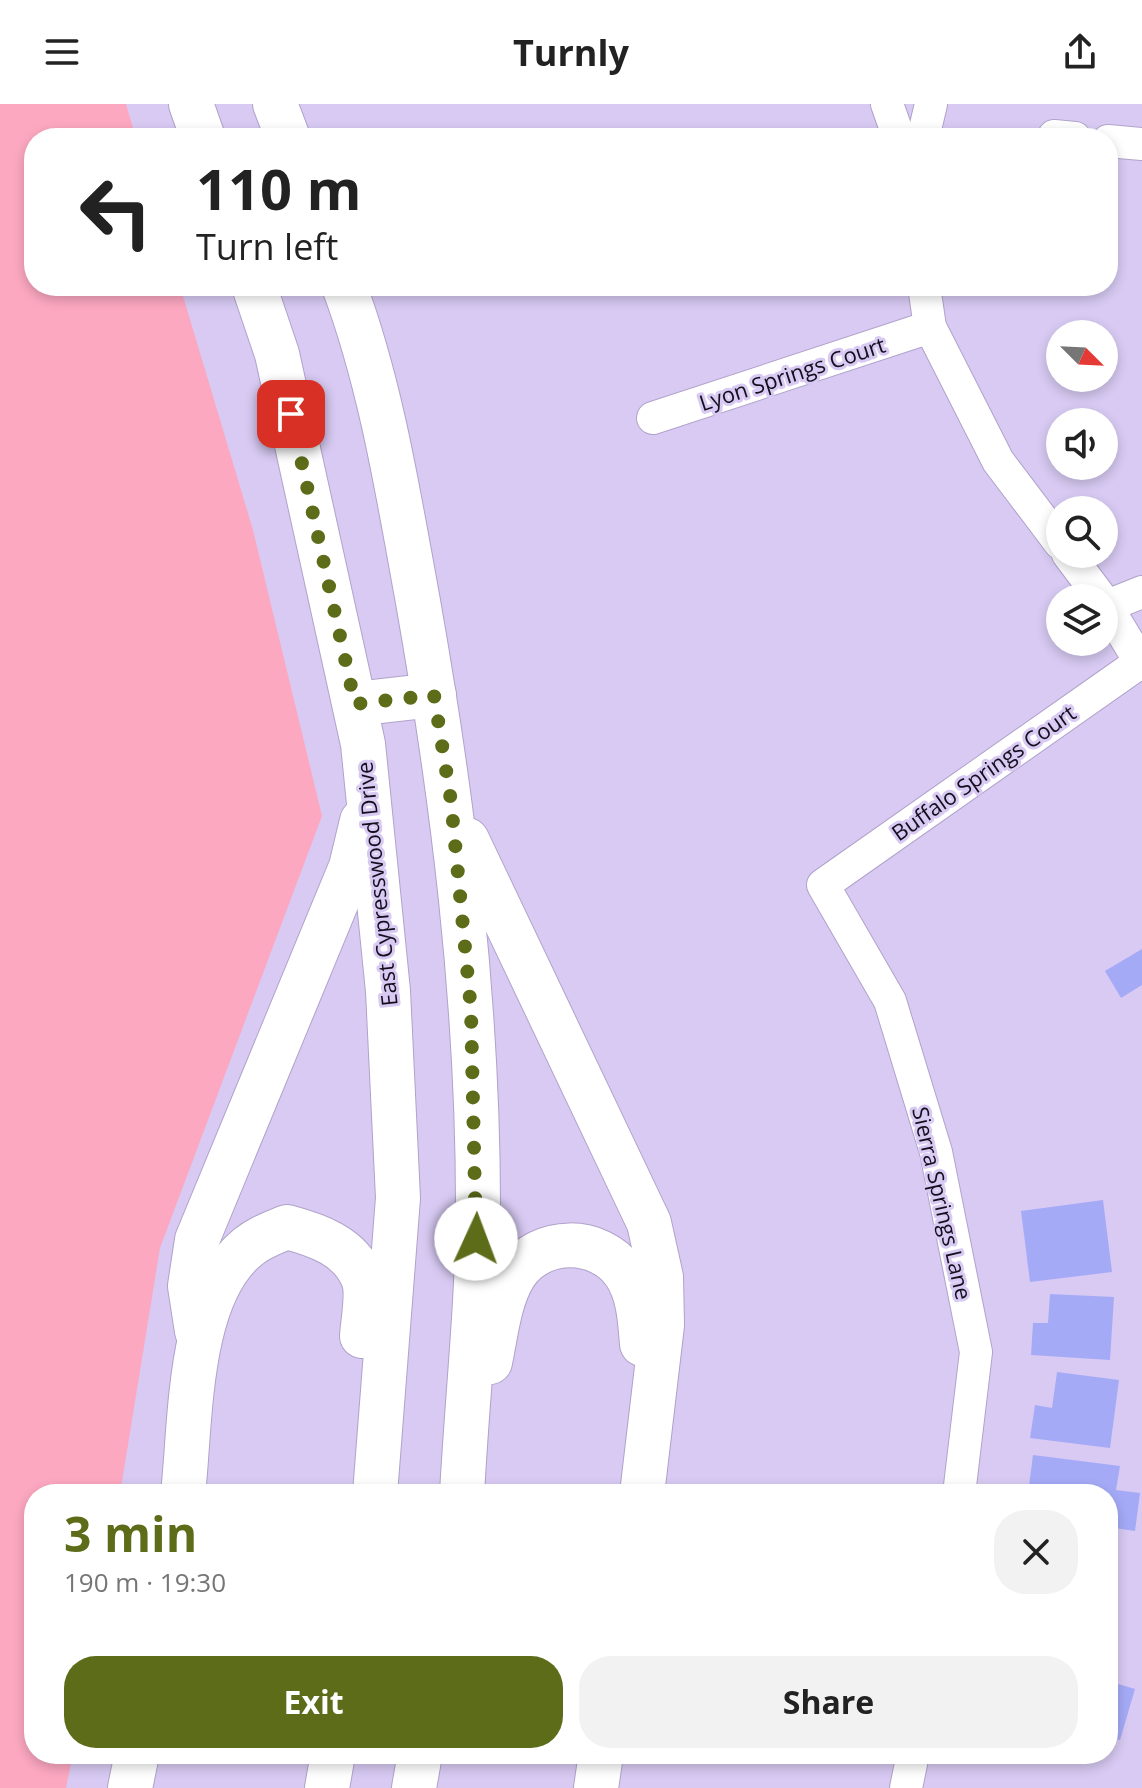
<!DOCTYPE html>
<meta charset="utf-8">
<style>
:root{--surface:#fff;--page:#f2f2f2;--text:#222;--muted:#767676;--accent:#5c6c18}
body{margin:0;font-family:"Open Sans",sans-serif;background:var(--page);color:var(--text);height:100vh;display:flex;flex-direction:column;font-size:30px;white-space:nowrap}
*{box-sizing:border-box;margin:0}
p{font-size:26px;color:var(--muted)}
.icon{flex:none;width:44px;height:44px;fill:none;stroke:currentColor;stroke-width:2;stroke-linecap:round;stroke-linejoin:round}
.map{position:relative;flex:1;overflow:hidden}
.drawer{position:absolute;left:24px;top:1380px;width:1094px;height:280px;display:flex;flex-direction:column;background:var(--surface);border-radius:32px;box-shadow:0 4px 12px #0003}
.drawer>*{flex:none}
.banner{position:absolute;left:24px;top:24px;width:1094px;height:168px;border-radius:32px;box-shadow:0 4px 12px #0003;background:#fff;color:var(--text);overflow:hidden}
.needle{width:52px;rotate:114deg}
.tools{position:absolute;left:1046px;top:216px;display:grid;gap:16px}
.tools a{display:grid;place-items:center;width:72px;height:72px;border-radius:50%;background:var(--surface);box-shadow:0 4px 12px #0003;font-size:40px}
.pin{position:absolute;display:grid;place-items:center;width:68px;height:68px;color:#fff;margin:-34px;border-radius:16px;box-shadow:0 4px 12px #0006}
.me{position:absolute;width:88px;margin:-44px;rotate:2deg;stroke-linejoin:round;filter:drop-shadow(0 0 6px #0008)}
.turn{display:flex;align-items:center;gap:28px;height:168px;padding:0 40px;font-size:36px}
.turn .icon{width:104px;height:104px;stroke-width:2.5}
.turn b{display:block;font-size:56px;line-height:68px}
.round{display:grid;place-items:center;flex:none;width:84px;height:84px;border-radius:32px;background:var(--page)}
.headline{display:flex;align-items:center;justify-content:space-between;height:136px;padding:0 40px}
h1{font-size:48px;font-weight:700;line-height:60px;color:var(--accent)}
.action{display:flex;gap:16px;margin-top:auto;padding:16px 40px}
.action a{flex:1;height:92px;border-radius:32px;background:var(--accent);color:#fff;font-size:32px;font-weight:700;line-height:92px;text-align:center}
.action a+a{background:var(--page);color:var(--text)}
header{display:flex;justify-content:space-between;align-items:center;height:104px;padding:0 40px;background:var(--surface);font-size:36px;font-weight:700}
.map>svg:first-child{display:block}
</style>
<header><svg class="icon" aria-label="menu" viewBox="0 0 24 24"><path d="M4 6h16M4 12h16M4 18h16"/></svg>Turnly<svg class="icon" aria-label="share" viewBox="0 0 24 24"><path d="M12 15V3M7 8l5-5 5 5M5 13v7h14v-7"/></svg></header>
<div class="map">
<svg width="1142" height="1684" viewBox="0 0 1142 1684">
<rect width="100%" height="100%" fill="#d8caf3"/>
<path fill="#fca8c1" d="M0 0H126L136 34H34V182H180L253 426 322 712 160 1144 120 1390H34V1650H73L66 1684H0Z"/>
<g fill="#a5aaf7">
<path d="M1142 845V881L1121 894 1105 867Z"/>
<path d="M1103 1096 1112 1168 1030 1178 1021 1107Z"/>
<path d="M1050 1190 1114 1193 1110 1256 1031 1251 1033 1219H1048Z"/>
<path d="M1057 1268 1119 1276 1110 1344 1030 1334 1035 1301 1052 1304Z"/>
<path d="M1033 1351 1120 1362 1116 1386 1140 1389 1135 1427 1108 1423V1390H1028Z"/>
<path d="M1108 1577 1135 1585 1120 1636 1108 1633Z"/>
</g>
<g fill="none" stroke-linecap="round" stroke-linejoin="round">
<g stroke="#b0a3ca" stroke-width="34">
<g id="street">
<path d="M887 0 899 34"/>
<path d="M1054 32 1075 34"/>
<path d="M923 34 931 0"/>
<path d="M1108 37 1142 40"/>
<path d="M924 182 930 223 998 357 1060 439"/>
<path d="M653 314 930 223"/>
<path d="M1068 450 1101 494"/>
<path d="M1104 498 1142 561"/>
<path d="M1107 502 1142 488"/>
<path d="M959 1390 976 1248 936 1048 890 897 823 781 1142 557"/>
<path d="M906 1684 913 1650"/>
</g>
</g>
<g stroke="#b0a3ca" stroke-width="46">
<g id="secondary">
<path d="M191 0 203 34"/>
<path d="M275 0 288 34"/>
<path d="M254 182 277 250 363 640 388 887 398 1094 375 1390"/>
<path d="M344 182C381 281 398 389 417 492 453 694 478 897 478 1102 478 1198 467 1295 462 1390"/>
<path d="M355 600 434 591"/>
<path d="M467 736 649 1119 661 1173 662 1221 642 1390"/>
<path d="M197 1227 190 1182 197 1136 351 763 362 717"/>
<path d="M490 1258C496 1230 499 1195 515 1170 540 1132 599 1132 625 1169 639 1190 640 1216 642 1240"/>
<path d="M183 1390C191 1318 187 1192 248 1143 260 1133 273 1129 287 1123 317 1131 350 1142 363 1174 369 1189 363 1216 362 1232"/>
<path d="M130 1684 137 1650"/>
<path d="M327 1684 333 1650"/>
<path d="M414 1684 420 1650"/>
<path d="M596 1684 601 1650"/>
</g>
</g>
<use href="#street" stroke="#fff" stroke-width="32"/>
<use href="#secondary" stroke="#fff" stroke-width="44"/>
</g>
<g fill="none" stroke-linecap="round" stroke-linejoin="round">
<path stroke="#5c6c18" stroke-width="14" stroke-dasharray="0 25.2" d="M291 310 355 600 434 591 451 697 471 906 476 1135"/>
</g>
<g text-anchor="middle" dominant-baseline="central" stroke-width="6" stroke-linejoin="round" paint-order="stroke">
<g font-size="22" fill="#140f1d" stroke="#d8caf3">
<text transform="translate(792 269) rotate(-18)">Lyon Springs Court</text>
<text transform="translate(983 668) rotate(-35)">Buffalo Springs Court</text>
<text transform="translate(376 780) rotate(-96)">East Cypresswood Drive</text>
<text transform="translate(943 1099) rotate(77)">Sierra Springs Lane</text>
</g>
</g>
</svg>
<div class="tools">
<a><svg class="needle" viewBox="-14 -14 28 28"><path d="M0-13l5 13h-10z" fill="#e53935"/><path d="M0 13l5-13h-10z" fill="#767676"/></svg></a>
<a><svg class="icon" aria-label="sound" viewBox="0 0 24 24"><path d="M4 9h4l5-4v14l-5-4H4zM17 9q2 3 0 6"/></svg></a>
<a><svg class="icon" aria-label="search" viewBox="0 0 24 24"><circle cx="10" cy="10" r="6"/><path d="M15 15l6 6"/></svg></a>
<a><svg class="icon" aria-label="layers" viewBox="0 0 24 24"><path d="M12 4l9 5-9 5-9-5zM3 14l9 5 9-5"/></svg></a>
</div>
<div class="pin" style="left:291px;top:310px;background:#d93025"><svg class="icon" aria-label="arrive" viewBox="0 0 24 24"><path d="M6 21V4h12l-3 4 3 4H6"/></svg></div>
<svg class="me" style="left:476px;top:1135px" viewBox="-20 -20 40 40"><circle r="19" fill="#fff"/><path d="M0-13L10 11 0 6-10 11z" fill="#5c6c18"/></svg>
<div class="banner">
<div class="turn"><svg class="icon" aria-label="left" viewBox="0 0 24 24"><path d="M17 20v-9H6M10 6l-5 5 5 5"/></svg><div><b>110 m</b>Turn left</div></div>
</div>
<section class="drawer">
<div class="headline"><div><h1>3 min</h1><p>190 m · 19:30</p></div><a class="round"><svg class="icon" aria-label="close" viewBox="0 0 24 24"><path d="M6 6l12 12M18 6L6 18"/></svg></a></div>
<div class="action"><a>Exit</a><a>Share</a></div>
</section>
</div>
